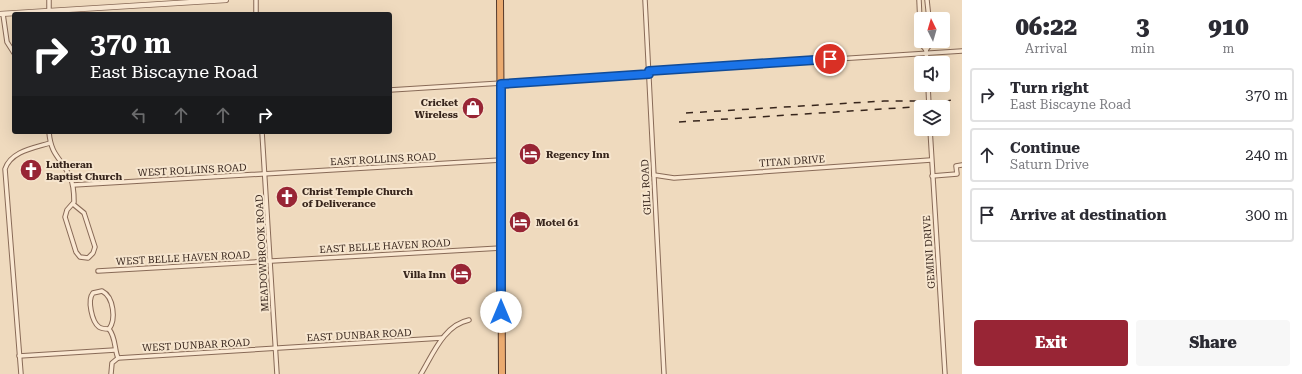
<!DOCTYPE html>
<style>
:root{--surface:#fff;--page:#f7f7f7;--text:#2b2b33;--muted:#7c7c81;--line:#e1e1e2;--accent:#982535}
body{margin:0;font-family:"Roboto Serif",serif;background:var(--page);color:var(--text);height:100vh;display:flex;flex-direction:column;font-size:15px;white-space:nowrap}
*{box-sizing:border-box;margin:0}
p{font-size:13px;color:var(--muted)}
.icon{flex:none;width:22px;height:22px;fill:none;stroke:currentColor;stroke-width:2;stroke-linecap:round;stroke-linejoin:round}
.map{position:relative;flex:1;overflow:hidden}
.side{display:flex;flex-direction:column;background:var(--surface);width:340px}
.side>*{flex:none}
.hud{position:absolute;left:12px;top:12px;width:380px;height:122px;border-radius:4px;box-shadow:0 4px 16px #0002;background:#202124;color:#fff;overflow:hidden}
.needle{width:26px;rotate:355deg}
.fabs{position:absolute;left:914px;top:12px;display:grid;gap:8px}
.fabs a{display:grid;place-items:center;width:36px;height:36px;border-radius:4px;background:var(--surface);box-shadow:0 4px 16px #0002;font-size:20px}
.pin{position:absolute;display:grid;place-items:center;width:34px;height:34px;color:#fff;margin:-17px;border:2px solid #fff;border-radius:50%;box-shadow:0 1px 4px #0007}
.me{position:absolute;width:44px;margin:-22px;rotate:0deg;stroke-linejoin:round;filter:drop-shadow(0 0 3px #0008)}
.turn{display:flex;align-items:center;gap:14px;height:84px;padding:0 12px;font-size:18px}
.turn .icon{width:52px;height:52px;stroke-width:2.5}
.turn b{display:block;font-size:28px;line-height:34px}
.lanes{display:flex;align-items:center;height:38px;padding:0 12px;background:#0003;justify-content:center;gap:20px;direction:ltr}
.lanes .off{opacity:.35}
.eta{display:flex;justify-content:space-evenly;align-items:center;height:68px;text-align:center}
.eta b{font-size:24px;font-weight:800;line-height:28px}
.cta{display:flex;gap:8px;margin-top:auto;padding:8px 12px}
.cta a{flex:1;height:46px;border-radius:4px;background:var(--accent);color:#fff;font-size:16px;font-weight:800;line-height:46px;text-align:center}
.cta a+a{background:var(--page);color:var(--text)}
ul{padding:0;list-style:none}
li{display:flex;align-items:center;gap:12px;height:54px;margin:0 8px 6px;padding:0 4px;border:2px solid var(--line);border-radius:4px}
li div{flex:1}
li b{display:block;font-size:15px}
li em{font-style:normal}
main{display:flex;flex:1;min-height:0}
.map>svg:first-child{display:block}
</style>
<main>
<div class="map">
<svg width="962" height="374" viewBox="0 0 962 374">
<rect width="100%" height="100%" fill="#efdabe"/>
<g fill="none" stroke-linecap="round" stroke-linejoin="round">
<g stroke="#886a57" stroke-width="5.5">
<g id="minor">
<path d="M49 0V12"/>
<path d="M256 0V14"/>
<path d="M645 0 664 374"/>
<path d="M919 0 921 44 926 50 927 63"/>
<path d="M927 0 929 19"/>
<path d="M3 14 7 42 14 53"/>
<path d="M926 50 929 46 930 41"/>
<path d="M649 71 962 51"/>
<path d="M928 85 929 107"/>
<path d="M390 90 649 74"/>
<path d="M930 129 945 374"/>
<path d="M49 132C51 157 62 158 70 177 74 185 74 194 74 202L67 210 65 217 76 252 80 257 88 258 93 253 95 247 84 213 73 204"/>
<path d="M262 132 277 374"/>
<path d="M654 175 674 178 931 160"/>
<path d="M932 176 957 174 956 166 962 165"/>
<path d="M73 185 501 160"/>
<path d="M98 271 501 248"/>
<path d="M102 291C114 297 116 320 109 329 106 329 102 329 99 327 92 322 87 300 93 293Z"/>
<path d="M109 329C116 338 114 348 118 358L112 363 111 374"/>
<path d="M19 356 115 350"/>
<path d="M118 358 442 338"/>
<path d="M21 374 5 169C11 151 34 148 50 143"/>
<path d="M421 374C433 354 444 325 469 320"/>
</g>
</g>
<g stroke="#886a57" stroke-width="6">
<path id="tertiary" d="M0 14 226 0"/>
</g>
<g stroke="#55392b" stroke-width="8">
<path id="trunk" d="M500 0 502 374"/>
</g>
<use href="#minor" stroke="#fae8d2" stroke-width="3.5"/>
<use href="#tertiary" stroke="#fae8d2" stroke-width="4.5"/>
<use href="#trunk" stroke="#ebab70" stroke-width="6"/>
<g stroke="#37251c" stroke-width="1.5" stroke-dasharray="7 7" stroke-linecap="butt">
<path d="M686 113 884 101H918"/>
<path d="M679 122 914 107 957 99"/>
</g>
</g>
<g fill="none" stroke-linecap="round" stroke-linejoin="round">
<g stroke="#114b97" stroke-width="10">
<path id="route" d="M501 312V84L649 74V71L830 59"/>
</g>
<use href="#route" stroke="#1a73e8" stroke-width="7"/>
</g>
<defs>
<g id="shop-disc" transform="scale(1.15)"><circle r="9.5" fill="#982535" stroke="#f6e5ce"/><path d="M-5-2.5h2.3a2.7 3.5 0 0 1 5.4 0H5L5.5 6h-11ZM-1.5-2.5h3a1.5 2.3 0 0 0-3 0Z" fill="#fff"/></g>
<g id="hotel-disc" transform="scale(1.15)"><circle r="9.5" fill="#982535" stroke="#f6e5ce"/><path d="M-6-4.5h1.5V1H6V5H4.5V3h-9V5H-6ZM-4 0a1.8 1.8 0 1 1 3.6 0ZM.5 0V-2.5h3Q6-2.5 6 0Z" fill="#fff"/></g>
<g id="church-disc" transform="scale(1.15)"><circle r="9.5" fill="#982535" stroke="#f6e5ce"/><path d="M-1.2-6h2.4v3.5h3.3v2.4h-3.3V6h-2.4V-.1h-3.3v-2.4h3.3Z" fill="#fff"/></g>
</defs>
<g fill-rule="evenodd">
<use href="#shop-disc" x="473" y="108"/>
<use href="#hotel-disc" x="530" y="154"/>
<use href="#church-disc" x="31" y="170"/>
<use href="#church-disc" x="287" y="197"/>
<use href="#hotel-disc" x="520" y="222"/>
<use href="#hotel-disc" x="461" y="274"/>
</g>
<g text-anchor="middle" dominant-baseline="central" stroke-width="4" stroke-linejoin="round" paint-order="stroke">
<g font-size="10" font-weight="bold" fill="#37251c" stroke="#f6e5ce" text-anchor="start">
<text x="458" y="102" text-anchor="end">Cricket<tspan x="458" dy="12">Wireless</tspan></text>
<text x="546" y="154">Regency Inn</text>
<text x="46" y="164">Lutheran<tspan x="46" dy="12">Baptist Church</tspan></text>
<text x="302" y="191">Christ Temple Church<tspan x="302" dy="12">of Deliverance</tspan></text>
<text x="536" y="222">Motel 61</text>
<text x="446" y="274" text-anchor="end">Villa Inn</text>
</g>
<g font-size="10" fill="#37251c" stroke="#f6e5ce">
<text transform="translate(383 159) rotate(-3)">EAST ROLLINS ROAD</text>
<text transform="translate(792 161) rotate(-4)">TITAN DRIVE</text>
<text transform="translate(192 170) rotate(-3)">WEST ROLLINS ROAD</text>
<text transform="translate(646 187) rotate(-93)">GILL ROAD</text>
<text transform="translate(385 246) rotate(-3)">EAST BELLE HAVEN ROAD</text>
<text transform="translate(929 252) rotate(-94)">GEMINI DRIVE</text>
<text transform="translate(262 253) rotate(-93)">MEADOWBROOK ROAD</text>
<text transform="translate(183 258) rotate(-3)">WEST BELLE HAVEN ROAD</text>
<text transform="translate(359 335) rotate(-3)">EAST DUNBAR ROAD</text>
<text transform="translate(196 345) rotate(-3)">WEST DUNBAR ROAD</text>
</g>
</g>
</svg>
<div class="fabs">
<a><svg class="needle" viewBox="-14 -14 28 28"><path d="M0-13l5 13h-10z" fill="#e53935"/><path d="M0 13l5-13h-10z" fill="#7c7c81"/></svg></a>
<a><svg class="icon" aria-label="sound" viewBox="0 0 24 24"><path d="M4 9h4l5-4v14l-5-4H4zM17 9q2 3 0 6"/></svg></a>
<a><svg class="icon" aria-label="layers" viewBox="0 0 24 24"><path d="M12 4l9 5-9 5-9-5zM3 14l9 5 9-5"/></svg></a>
</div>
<div class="pin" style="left:830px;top:59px;background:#d93025"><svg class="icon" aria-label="arrive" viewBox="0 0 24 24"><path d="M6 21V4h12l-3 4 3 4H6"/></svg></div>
<svg class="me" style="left:501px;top:312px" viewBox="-20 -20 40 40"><circle r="19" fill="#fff"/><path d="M0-13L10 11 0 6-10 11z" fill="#1a73e8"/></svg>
<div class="hud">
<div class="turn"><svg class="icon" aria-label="right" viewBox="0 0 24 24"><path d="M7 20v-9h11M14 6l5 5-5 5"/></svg><div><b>370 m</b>East Biscayne Road</div></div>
<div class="lanes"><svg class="icon off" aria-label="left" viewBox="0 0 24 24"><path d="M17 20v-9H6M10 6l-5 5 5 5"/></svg><svg class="icon off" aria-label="ahead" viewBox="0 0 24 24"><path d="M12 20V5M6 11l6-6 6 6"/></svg><svg class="icon off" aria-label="ahead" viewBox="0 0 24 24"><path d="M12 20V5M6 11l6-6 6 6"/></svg><svg class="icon" aria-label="right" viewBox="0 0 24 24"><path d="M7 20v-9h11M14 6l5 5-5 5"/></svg></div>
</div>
</div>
<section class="side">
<div class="eta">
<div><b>06:22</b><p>Arrival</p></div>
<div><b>3</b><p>min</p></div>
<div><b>910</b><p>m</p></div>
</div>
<ul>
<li><svg class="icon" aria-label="right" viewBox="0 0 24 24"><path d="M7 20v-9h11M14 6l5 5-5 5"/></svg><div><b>Turn right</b><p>East Biscayne Road</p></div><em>370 m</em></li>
<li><svg class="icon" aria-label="ahead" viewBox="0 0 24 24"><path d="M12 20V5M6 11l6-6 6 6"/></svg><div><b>Continue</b><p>Saturn Drive</p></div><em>240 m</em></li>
<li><svg class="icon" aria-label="arrive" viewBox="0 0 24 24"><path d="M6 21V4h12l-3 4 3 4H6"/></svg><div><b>Arrive at destination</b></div><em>300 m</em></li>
</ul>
<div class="cta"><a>Exit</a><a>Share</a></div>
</section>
</main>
